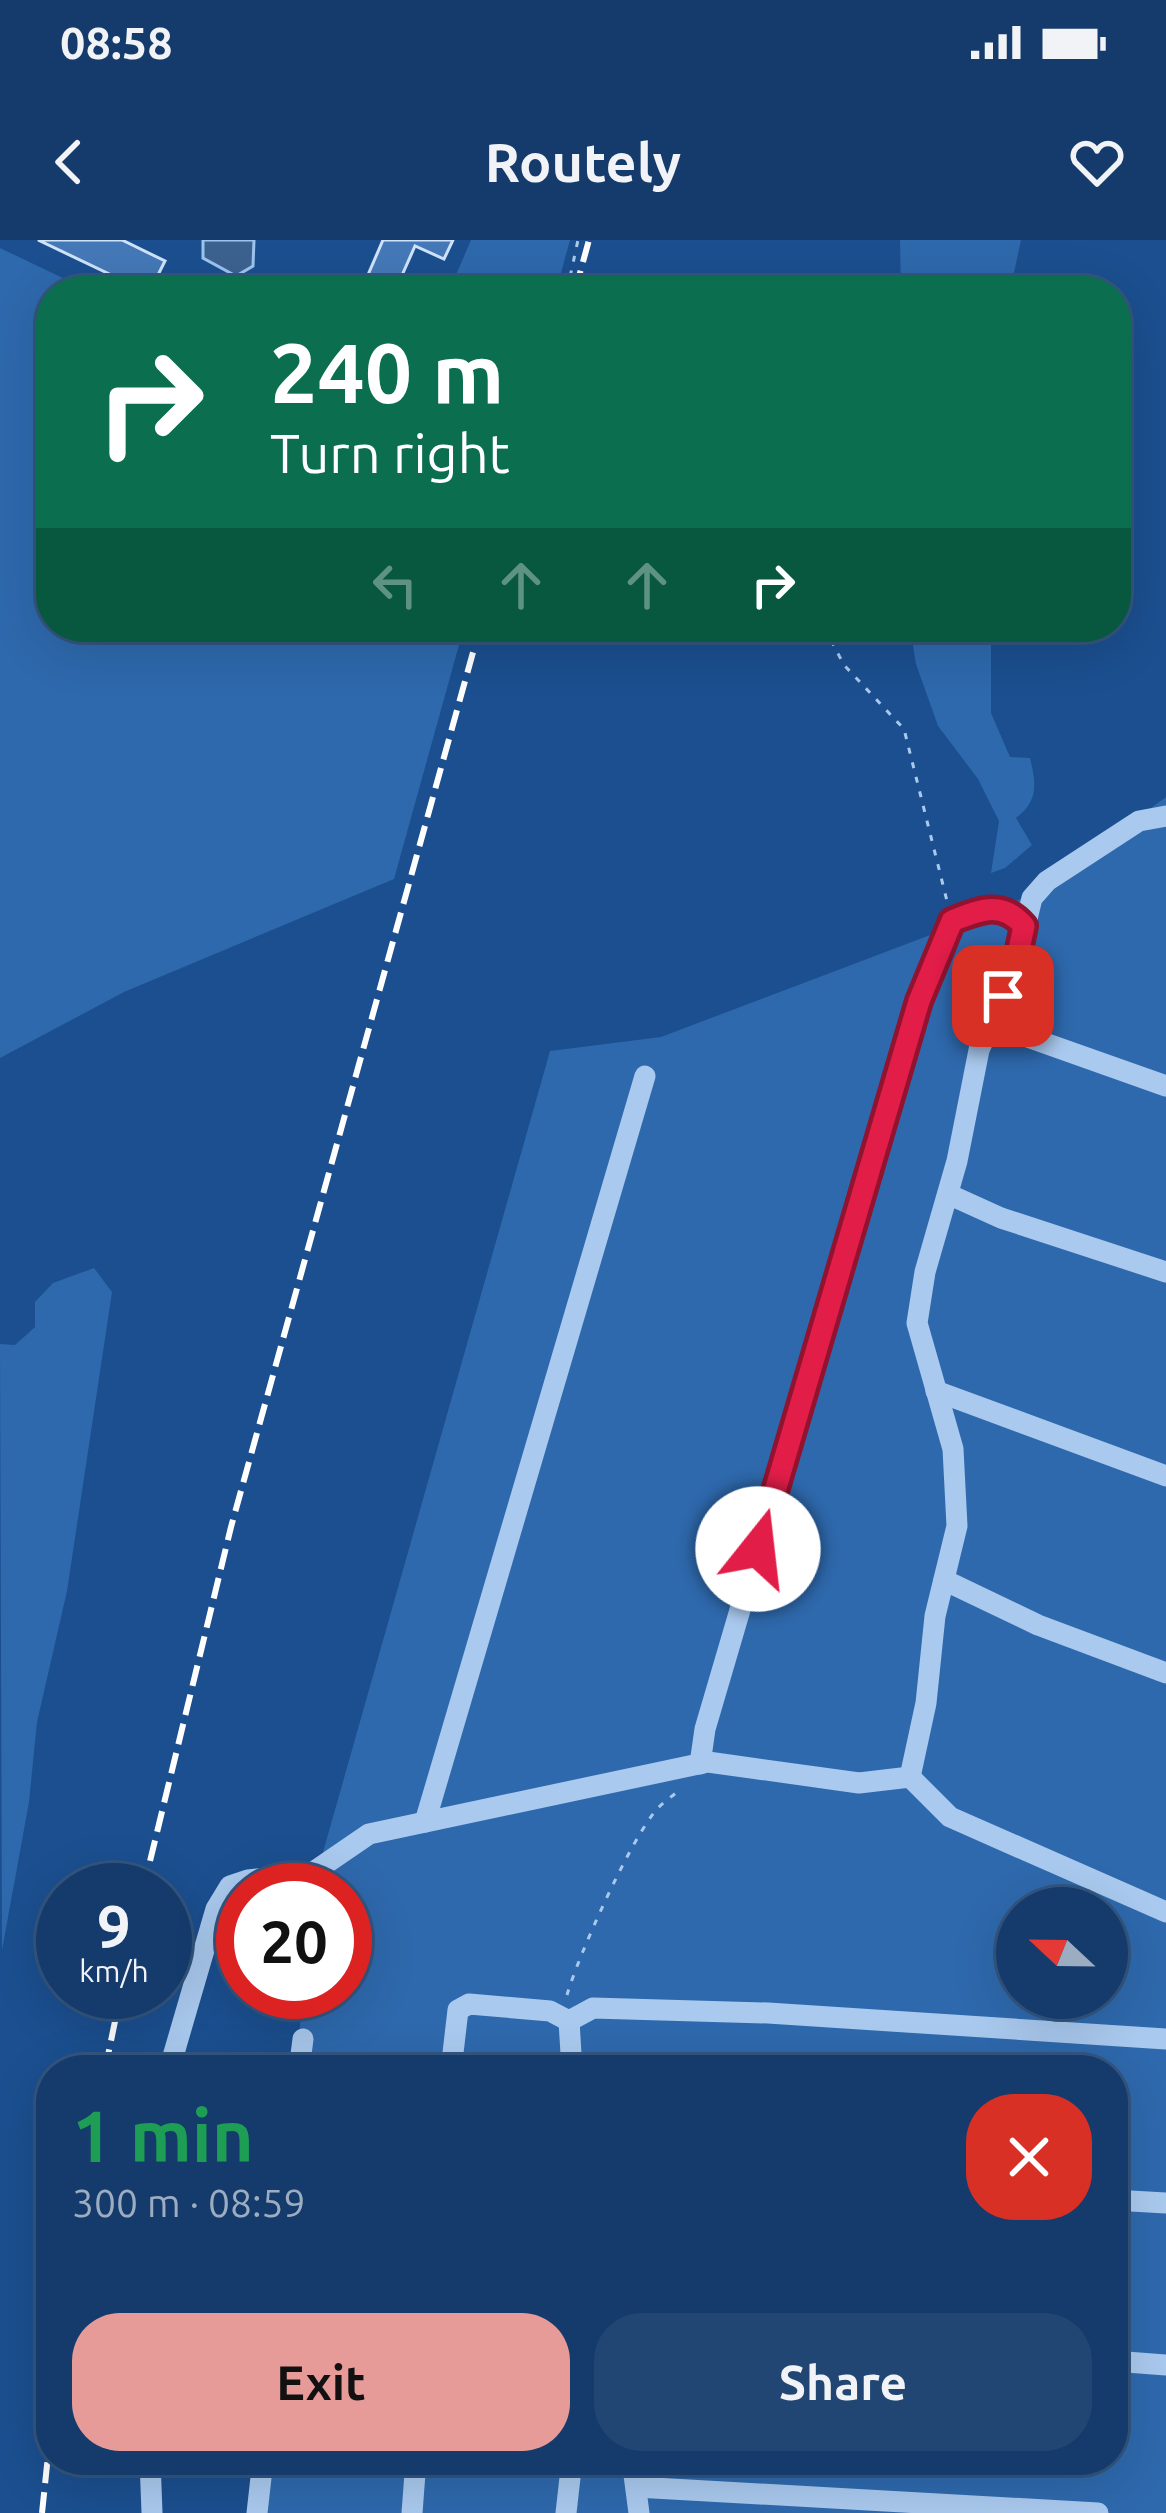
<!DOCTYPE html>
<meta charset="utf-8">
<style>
:root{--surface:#143b6b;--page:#214673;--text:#f1f3f6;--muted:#9dadc1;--line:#33557e;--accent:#e69b98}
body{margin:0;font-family:Ubuntu,sans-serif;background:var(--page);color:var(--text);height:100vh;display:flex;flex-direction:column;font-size:45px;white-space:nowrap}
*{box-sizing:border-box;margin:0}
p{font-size:39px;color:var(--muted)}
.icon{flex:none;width:66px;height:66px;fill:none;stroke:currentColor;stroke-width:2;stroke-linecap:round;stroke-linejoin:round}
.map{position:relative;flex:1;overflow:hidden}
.drawer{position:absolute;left:36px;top:1815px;width:1092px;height:420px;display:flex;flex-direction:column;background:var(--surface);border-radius:48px;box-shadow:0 12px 48px #0002,0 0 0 3px var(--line)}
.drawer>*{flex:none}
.guide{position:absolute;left:36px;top:36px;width:1095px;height:366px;border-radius:48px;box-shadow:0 12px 48px #0002,0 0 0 3px var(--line);background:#0b6e4f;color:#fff;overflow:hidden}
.needle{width:78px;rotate:292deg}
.fabs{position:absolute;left:996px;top:1647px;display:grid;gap:24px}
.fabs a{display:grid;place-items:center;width:132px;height:132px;border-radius:50%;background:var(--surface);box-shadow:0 12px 48px #0002,0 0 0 3px var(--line);font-size:60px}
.speed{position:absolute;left:36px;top:1623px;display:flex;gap:24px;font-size:60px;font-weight:700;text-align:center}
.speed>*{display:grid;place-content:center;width:156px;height:156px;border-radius:50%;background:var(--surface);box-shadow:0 12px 48px #0002,0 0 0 3px var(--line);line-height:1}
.speed small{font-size:30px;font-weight:400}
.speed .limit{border:18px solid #d22;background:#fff;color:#111}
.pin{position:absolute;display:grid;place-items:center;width:102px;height:102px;color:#fff;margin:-51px;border-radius:24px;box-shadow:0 6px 18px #0006}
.me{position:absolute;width:132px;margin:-66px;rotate:16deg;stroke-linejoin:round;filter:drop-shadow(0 0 9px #0008)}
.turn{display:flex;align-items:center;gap:42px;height:252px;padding:0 36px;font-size:54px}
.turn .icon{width:156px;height:156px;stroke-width:2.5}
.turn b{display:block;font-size:84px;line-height:102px}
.lanes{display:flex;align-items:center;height:114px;padding:0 36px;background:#0003;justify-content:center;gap:60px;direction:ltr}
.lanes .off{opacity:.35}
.round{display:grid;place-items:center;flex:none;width:126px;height:126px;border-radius:48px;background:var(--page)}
.summary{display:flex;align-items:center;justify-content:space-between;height:204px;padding:0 36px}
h1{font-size:72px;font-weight:600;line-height:90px;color:#1e9e55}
.action{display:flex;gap:24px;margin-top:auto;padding:24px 36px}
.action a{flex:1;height:138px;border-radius:48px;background:var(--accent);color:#111;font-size:48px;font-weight:600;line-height:138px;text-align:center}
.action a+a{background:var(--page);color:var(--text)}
.status{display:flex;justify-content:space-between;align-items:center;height:84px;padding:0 60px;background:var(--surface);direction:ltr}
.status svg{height:33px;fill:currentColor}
header{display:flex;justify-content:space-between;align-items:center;height:156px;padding:0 36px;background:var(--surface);font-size:54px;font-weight:600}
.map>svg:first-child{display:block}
</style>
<div class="status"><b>08:58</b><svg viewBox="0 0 49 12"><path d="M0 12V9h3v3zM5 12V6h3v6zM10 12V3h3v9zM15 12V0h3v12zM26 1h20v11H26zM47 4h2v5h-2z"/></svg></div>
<header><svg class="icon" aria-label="back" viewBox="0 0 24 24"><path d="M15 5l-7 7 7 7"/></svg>Routely<svg class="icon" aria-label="heart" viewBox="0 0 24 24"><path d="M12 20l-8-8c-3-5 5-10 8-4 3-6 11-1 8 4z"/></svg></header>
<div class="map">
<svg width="1166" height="2273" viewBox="0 0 1166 2273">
<rect width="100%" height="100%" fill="#1b4f8f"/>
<g fill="#2e69ad" fill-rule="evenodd">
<path d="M471 0H570L556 51H449Z"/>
<path d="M900 0H1021L1010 51H901Z"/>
<path d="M0 8 90 51H51V387H464L394 639 124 752 0 818Z"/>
<path d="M910 387H991V473L1010 517 1030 518C1036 543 1039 561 1016 578L1032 605 1005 628 991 633 999 581 978 539 938 486 916 424Z"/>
<path d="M1166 557V2273H250L256 2220H1113V1830H296L303 1752H345V1650H314V1644L550 811 661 797 983 675 1037 652ZM1017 1668H1107V1758H1017Z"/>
<path d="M94 1028 112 1052 67 1351 37 1482 29 1562 2 1710 0 1104 15 1105 35 1087V1062L53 1043Z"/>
</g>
<path fill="#3c6290" stroke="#9cc4f0" stroke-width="3" d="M203 0H254L253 26 236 36 203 18Z"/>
<g fill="#4478b7" stroke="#cfe3fa" stroke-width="3">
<path d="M38 0H122L165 21 150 51H145Z"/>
<path d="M383 0H453L444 19 415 6 395 51H361Z"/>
</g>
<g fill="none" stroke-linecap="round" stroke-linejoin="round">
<g stroke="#a9c9ee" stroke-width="3" stroke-dasharray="6 9" stroke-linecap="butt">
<path d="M567 51 578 0"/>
<path d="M824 387 844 425 904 489 947 661"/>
<path d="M567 1755C578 1716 632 1596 658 1568 664 1562 672 1556 680 1550"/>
</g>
<g stroke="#a9c9ee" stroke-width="21">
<path d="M991 784 1166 846"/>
<path d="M948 954 1001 978 1166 1032"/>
<path d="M936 1151 1166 1236"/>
<path d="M944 1340 1038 1385 1166 1433"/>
<path d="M700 1524 705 1489 919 761 952 681C981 670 1002 660 1024 687"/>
<path d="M910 1537 926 1463 935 1376 957 1286 953 1209 917 1083 925 1032 957 921 979 810 1015 729 1032 658 1047 641 1139 581 1166 576"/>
<path d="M425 1582 645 836"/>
<path d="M569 1781 572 1830"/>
<path d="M169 1830 216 1669 230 1646 248 1640 312 1633 369 1594 708 1522 859 1543 910 1537 950 1577 1166 1672"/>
<path d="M299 1830 303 1799"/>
<path d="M451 1830 458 1770 469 1764 550 1771 569 1781 593 1768 768 1773 1166 1799"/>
<path d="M1113 1960 1166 1963"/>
<path d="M1113 2121 1166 2125"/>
<path d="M150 2220 152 2273"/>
<path d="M632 2220 639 2273"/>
<path d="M636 2247 1098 2273"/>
<path d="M257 2273 263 2220"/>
<path d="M412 2273 416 2220"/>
<path d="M566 2273 572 2220"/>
</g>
<g stroke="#fff" stroke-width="6" stroke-dasharray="21 9" stroke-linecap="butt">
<path d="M575 51 589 0"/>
<path d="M143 1650 231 1287 480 387"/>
<path d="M105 1830 121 1752"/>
<path d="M42 2273 51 2187"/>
</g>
</g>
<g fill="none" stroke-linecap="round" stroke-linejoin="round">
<g stroke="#92132f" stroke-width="30">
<path id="route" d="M758 1309 919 761 952 681C980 670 1002 660 1024 686L1015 728 1003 756"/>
</g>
<use href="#route" stroke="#e11d48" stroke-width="21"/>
</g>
</svg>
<div class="fabs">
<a><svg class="needle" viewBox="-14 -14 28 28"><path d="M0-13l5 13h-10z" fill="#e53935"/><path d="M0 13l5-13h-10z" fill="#9dadc1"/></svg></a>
</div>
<div class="speed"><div>9<small>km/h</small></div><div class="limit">20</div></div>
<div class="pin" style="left:1003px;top:756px;background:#d93025"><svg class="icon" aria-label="arrive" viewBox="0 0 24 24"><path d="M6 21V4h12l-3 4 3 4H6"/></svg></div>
<svg class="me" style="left:758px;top:1309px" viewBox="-20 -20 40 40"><circle r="19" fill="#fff"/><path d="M0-13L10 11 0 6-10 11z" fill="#e11d48"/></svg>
<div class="guide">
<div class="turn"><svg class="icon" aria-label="right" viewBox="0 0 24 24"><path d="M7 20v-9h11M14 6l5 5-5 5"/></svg><div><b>240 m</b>Turn right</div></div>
<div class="lanes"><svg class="icon off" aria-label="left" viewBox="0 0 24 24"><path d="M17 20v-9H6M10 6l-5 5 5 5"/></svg><svg class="icon off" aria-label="ahead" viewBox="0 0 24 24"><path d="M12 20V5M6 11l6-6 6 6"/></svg><svg class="icon off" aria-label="ahead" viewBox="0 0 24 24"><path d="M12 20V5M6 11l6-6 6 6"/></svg><svg class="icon" aria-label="right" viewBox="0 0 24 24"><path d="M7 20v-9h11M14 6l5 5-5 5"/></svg></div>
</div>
<section class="drawer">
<div class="summary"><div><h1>1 min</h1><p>300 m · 08:59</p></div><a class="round" style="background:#d93025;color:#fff"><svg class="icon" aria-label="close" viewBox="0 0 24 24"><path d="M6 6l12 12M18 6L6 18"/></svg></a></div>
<div class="action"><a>Exit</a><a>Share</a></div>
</section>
</div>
